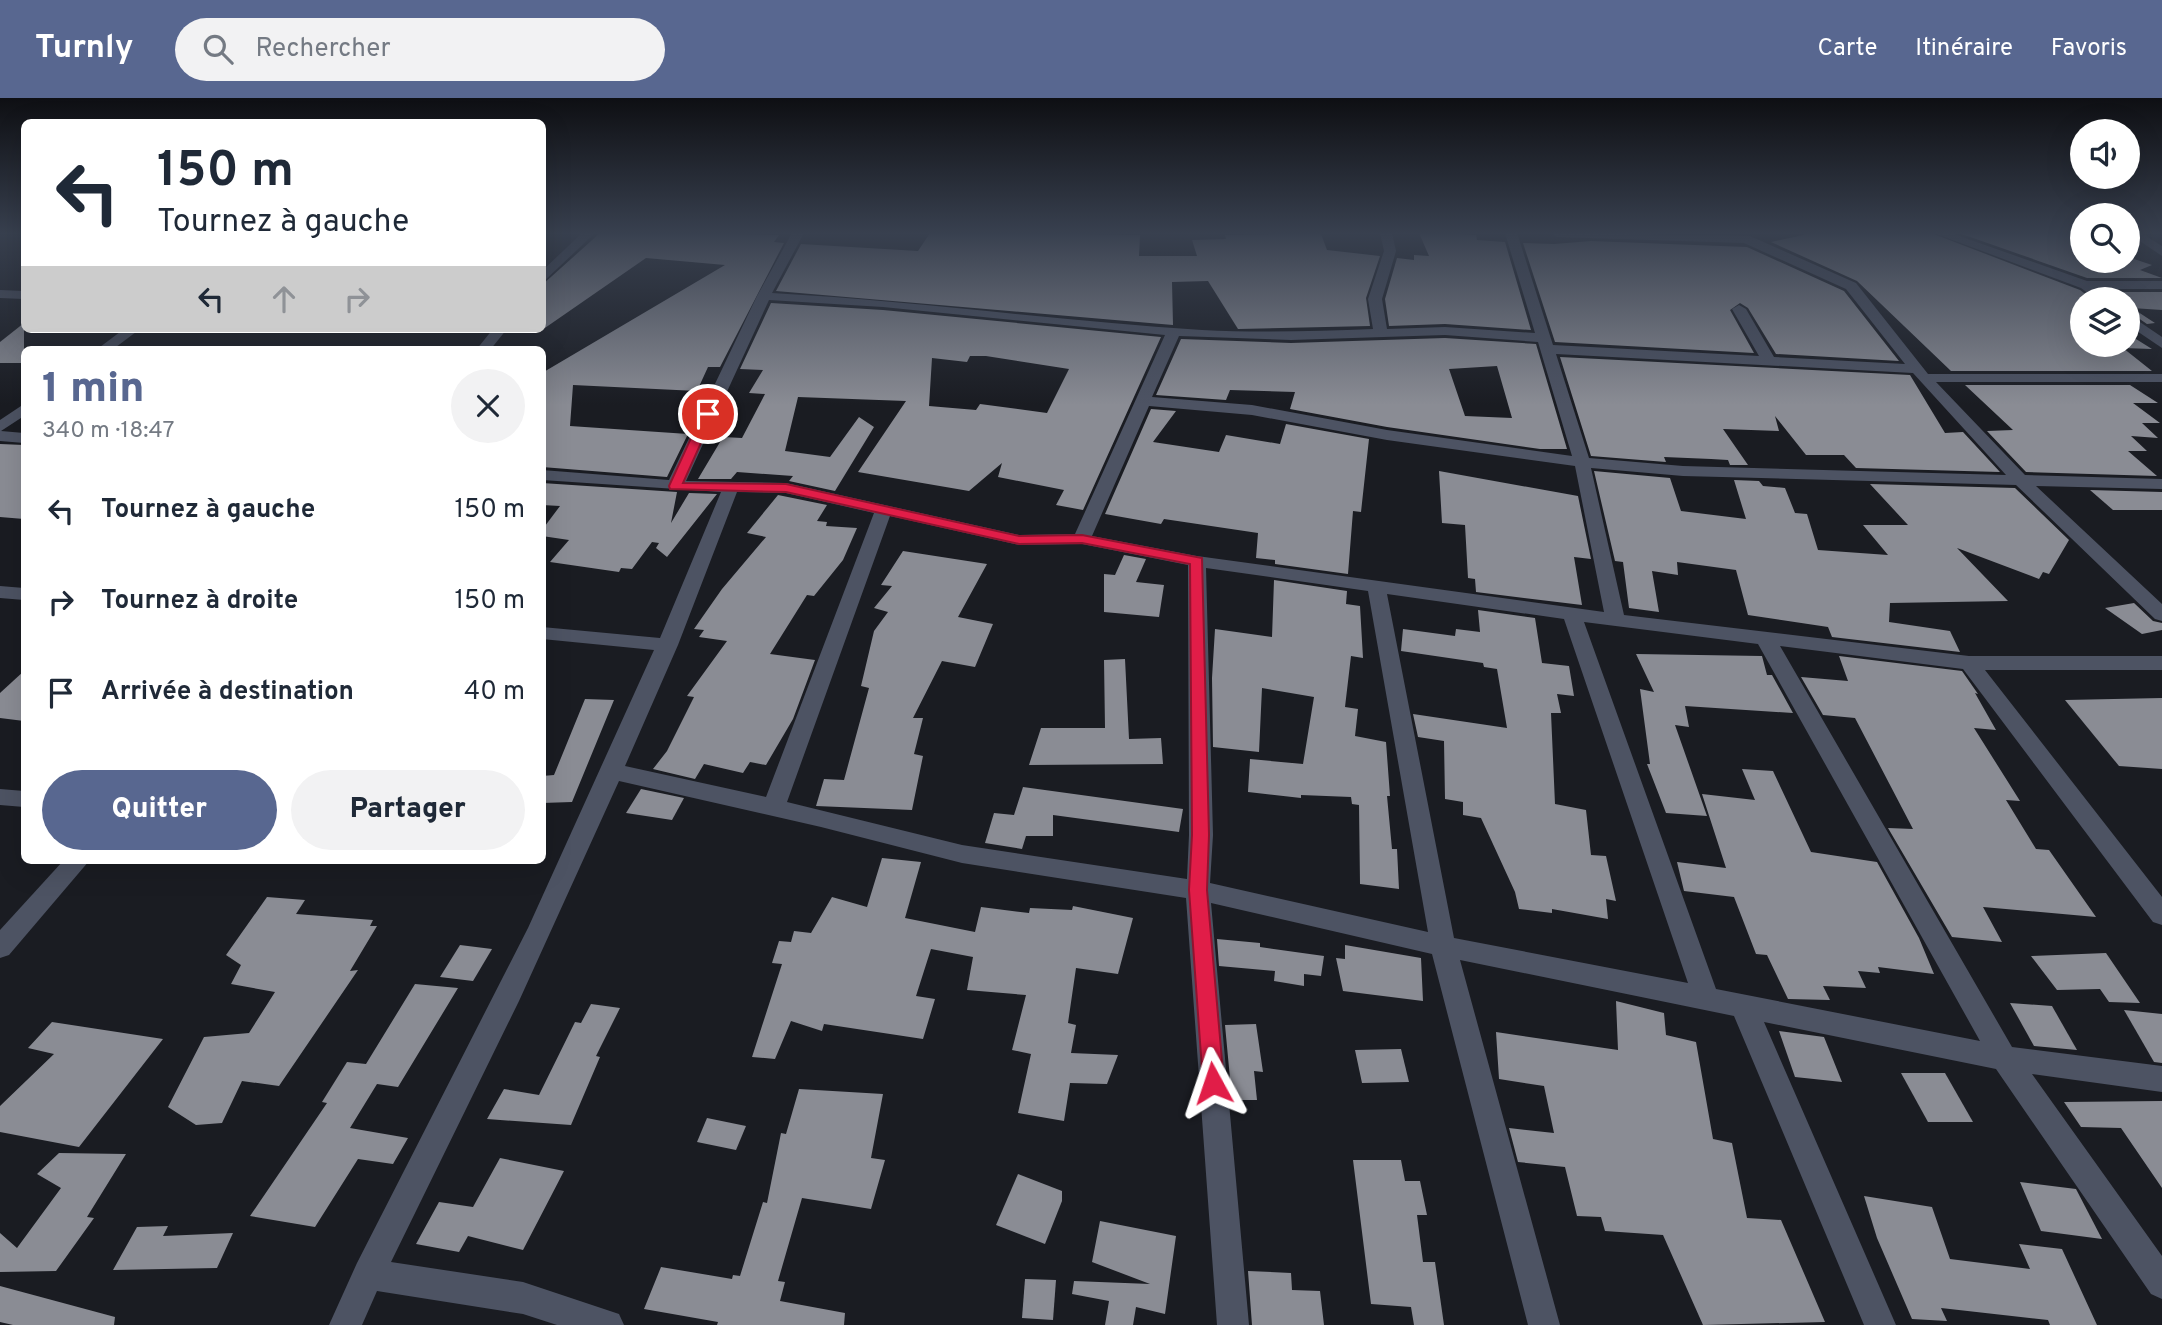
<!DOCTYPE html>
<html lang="fr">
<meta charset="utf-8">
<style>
:root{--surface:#fff;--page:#f2f2f3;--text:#1f2937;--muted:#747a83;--accent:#586790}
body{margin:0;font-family:Overpass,sans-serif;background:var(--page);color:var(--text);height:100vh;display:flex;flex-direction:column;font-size:26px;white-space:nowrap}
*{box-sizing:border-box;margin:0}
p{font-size:23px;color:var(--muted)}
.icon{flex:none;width:38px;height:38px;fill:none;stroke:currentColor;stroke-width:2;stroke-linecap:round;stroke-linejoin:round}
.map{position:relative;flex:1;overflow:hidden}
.sheet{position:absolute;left:21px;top:248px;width:525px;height:518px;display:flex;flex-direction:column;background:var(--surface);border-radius:10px;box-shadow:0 7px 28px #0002}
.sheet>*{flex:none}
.guide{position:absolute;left:21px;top:21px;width:525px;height:214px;border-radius:10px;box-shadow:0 7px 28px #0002;background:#fff;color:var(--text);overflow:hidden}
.controls{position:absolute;left:2070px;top:21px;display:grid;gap:14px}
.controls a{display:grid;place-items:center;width:70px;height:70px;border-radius:50%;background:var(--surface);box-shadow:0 7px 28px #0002;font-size:35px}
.pin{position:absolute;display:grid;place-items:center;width:60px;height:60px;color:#fff;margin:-30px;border:4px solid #fff;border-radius:50%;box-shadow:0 2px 7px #0007}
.me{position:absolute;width:77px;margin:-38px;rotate:355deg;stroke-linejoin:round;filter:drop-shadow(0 0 5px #0008)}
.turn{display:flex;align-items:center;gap:24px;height:147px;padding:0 21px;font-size:32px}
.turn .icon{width:91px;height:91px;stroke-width:2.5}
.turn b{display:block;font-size:49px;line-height:60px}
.lanes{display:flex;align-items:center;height:66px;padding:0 21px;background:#0003;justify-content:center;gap:35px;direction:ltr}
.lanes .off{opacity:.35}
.round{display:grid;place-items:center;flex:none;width:74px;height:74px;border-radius:37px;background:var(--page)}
.headline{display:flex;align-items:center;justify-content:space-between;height:119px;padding:0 21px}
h1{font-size:42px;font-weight:800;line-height:52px;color:var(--accent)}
.cta{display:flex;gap:14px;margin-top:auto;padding:14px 21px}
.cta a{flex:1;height:80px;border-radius:42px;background:var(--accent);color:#fff;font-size:28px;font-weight:800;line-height:80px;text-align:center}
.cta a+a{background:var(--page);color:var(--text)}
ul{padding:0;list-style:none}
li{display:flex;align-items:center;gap:21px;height:91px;padding:0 21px}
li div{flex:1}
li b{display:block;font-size:26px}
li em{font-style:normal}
header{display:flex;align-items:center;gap:42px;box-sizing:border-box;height:98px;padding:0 35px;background:var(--accent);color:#fff}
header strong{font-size:33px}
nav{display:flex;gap:38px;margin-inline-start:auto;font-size:24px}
.search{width:490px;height:63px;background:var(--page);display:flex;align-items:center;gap:18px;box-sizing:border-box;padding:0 24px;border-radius:38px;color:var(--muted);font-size:26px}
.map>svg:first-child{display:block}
</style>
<header>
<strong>Turnly</strong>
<div class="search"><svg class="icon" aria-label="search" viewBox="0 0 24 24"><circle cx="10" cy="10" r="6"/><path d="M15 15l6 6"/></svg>Rechercher</div>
<nav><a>Carte</a><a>Itinéraire</a><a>Favoris</a></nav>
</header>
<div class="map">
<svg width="2162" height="1227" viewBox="0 0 2162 1227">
<rect width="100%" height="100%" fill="#1a1c22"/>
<g fill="#8a8c94" fill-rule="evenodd">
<path d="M600 135 779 137 774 144 784 145 720 269H708L697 293 573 287 570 328 688 336 667 379 542 369V275L725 167 646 160 542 232V187Z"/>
<path d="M930 135 1140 137 1139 158H1197L1192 142 1226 141 1225 137 1321 136 1327 152 1380 158 1366 200 1370 228 1238 231 1208 183 1172 184 1173 227 776 193 801 146 918 153Z"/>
<path d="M1419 135 1476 137 1477 142 1505 144 1531 232 1445 226 1389 228 1385 201 1397 160 1414 162V157L1429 158Z"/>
<path d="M1812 135H1931L2080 192 2092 201H2082V247H2128V236L2152 251 2123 250 2152 273H1951L1857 183 1771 144Z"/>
<path d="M1959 135H2082V163H2128V159L2152 167 2140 172 2162 180H2087Z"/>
<path d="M1591 143 1747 149 1844 193 1899 263 1776 256 1748 210 1740 205 1730 212 1754 255 1555 244 1523 145 1554 146Z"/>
<path d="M2106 194H2162V212L2132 210 2155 225 2147 226 2128 213V201H2113Z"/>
<path d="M771 205 883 212 1161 239 1083 412 1056 407 1064 392 998 379 1002 365 969 393 858 374 906 303 798 299 785 353 830 359 859 319 874 329 835 393 789 383 793 378 737 374 731 381H698L723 339 742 340 765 296 749 295 763 272 740 271ZM970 258H986L1069 271 1047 315 980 306 976 312 929 308 932 260 967 264Z"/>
<path d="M24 225V265H0V244Z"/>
<path d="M1445 240 1536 246 1567 351H1540L1387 329 1290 311 1295 294 1230 292 1226 302 1156 297 1181 241 1291 245ZM1497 268 1512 320 1465 318 1449 271Z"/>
<path d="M1560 259 1910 277 1945 335 1963 334 2000 374 1856 370 1844 357H1806L1775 318 1779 333 1723 331 1748 367H1730L1728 362 1711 361 1664 359 1666 364 1591 358Z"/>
<path d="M1965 287H2130L2158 305H2133L2160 325H2142L2158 340 2131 338 2147 353H2128L2157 378 2026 374 1987 333 2013 332Z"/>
<path d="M1151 311 1176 313 1153 344 1219 354 1226 337 1280 346 1286 326 1369 341 1361 414 1353 413 1348 476 1275 466V462L1256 460 1258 435 1164 421 1161 426 1105 416Z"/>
<path d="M0 346 24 347V421L0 419Z"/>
<path d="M1439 373 1578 398 1591 461 1574 459 1582 507 1476 494 1475 481 1468 480 1465 427 1442 425Z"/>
<path d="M1594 373 1670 380 1681 413 1746 421 1734 382 1759 383 1763 388 1785 390 1795 415 1807 416 1818 452 1888 457 1863 427H1908L1870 386 2015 390 2069 442 2049 476 2043 474 2039 481 1957 450 2008 503 1890 505 1889 524 1950 533 1960 554 1832 539 1828 529 1748 517 1736 472 1677 464 1678 477 1652 473 1659 514 1629 510 1623 464 1615 463Z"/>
<path d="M542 385 677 394 671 425 689 395 717 396 667 459 656 450 659 445 652 444 632 471 621 470 619 474 550 464 569 442 542 438V432L560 408 542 407Z"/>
<path d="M2090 392 2162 394V412H2113Z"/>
<path d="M778 397 827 407 817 423 827 424 826 428 857 430 843 462 814 498 807 497 770 556 815 562 793 621 766 667 750 664 743 675 704 666 695 681 653 671 667 653 694 599 687 598 727 543 699 539 704 532 694 531 722 491 766 439 747 435Z"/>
<path d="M903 453 987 466 958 519 993 526 975 569 942 563 913 620H923L914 656 923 658 912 712 816 708 824 681 844 682 869 590 861 588 874 533 888 514 874 510 892 488 881 487Z"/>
<path d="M1124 457 1146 461 1136 484 1164 487 1159 519 1104 514V476L1115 477Z"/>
<path d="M1274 482 1347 493 1346 506 1360 508 1363 560 1351 558 1345 609 1358 611 1355 638 1386 644 1390 698H1387L1392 751H1397L1399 791 1360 786 1359 707 1352 706 1351 699 1301 697V700L1248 694 1250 661 1303 666 1314 599 1262 590 1259 654 1213 649 1212 580 1215 531 1272 539Z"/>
<path d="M2134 505 2153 523 2162 525V532L2142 536 2105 510Z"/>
<path d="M1478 512 1535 520 1542 565 1569 568 1574 598 1557 596 1561 615H1551L1555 706 1586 712 1591 757 1606 758 1616 803 1606 801 1608 821 1552 811V815L1519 811 1515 794 1481 720 1463 717V704L1445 701 1444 643 1418 639 1413 616 1507 630 1497 571 1484 569 1483 565 1401 553 1403 531 1455 538 1456 531 1480 534Z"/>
<path d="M1636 556 1762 558 1767 577H1772L1793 615 1685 608 1689 629 1675 627 1707 718 1666 715 1647 666H1650L1640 591 1654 594Z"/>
<path d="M1839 558 1962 573 1978 596 1975 595 1996 632 1974 630 2020 703 2006 702 2036 751 2049 752 2096 819 1983 809 2002 844 1952 839 1888 730 1913 731 1855 620 1823 617 1801 579 1848 583Z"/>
<path d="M1125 561 1129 641 1161 640 1163 666 1029 667 1041 630H1105L1104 562Z"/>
<path d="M24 573V623L0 620V595Z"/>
<path d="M2162 600V671L2119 668 2065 602Z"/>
<path d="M585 601 614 602 572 704 542 705V678L554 677Z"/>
<path d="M1742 671 1773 673 1811 754 1877 764 1919 840 1934 876 1878 869 1880 875 1858 873 1866 890 1823 888 1830 902 1788 901 1767 857 1756 856 1734 799 1684 793 1677 764 1726 770 1702 696 1755 702Z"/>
<path d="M1023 689 1183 711 1179 734 1053 717V738H1026L1022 751 985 745 994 715 1014 717Z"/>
<path d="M641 691 684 700 672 722 626 715Z"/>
<path d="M882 760 921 764 905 820 975 834 981 809 1029 815 1030 810 1072 812 1073 808 1133 820 1118 876 1076 870 1068 925 1076 927 1071 955 1118 957 1107 986 1070 985 1064 1023 1018 1015 1031 956 1012 952 1026 897 967 892 973 859 931 851 916 898 935 901 923 941 824 926 822 933 791 923 775 961 752 959 782 866 772 865 779 843 791 844 794 833 811 835 832 799 867 809Z"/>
<path d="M267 799 305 802 296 816 373 822 370 828H377L350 873 358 872 279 988 242 983 222 1025 196 1027 168 1009 204 939 249 935 275 894 231 886 241 867 226 857Z"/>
<path d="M1217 841 1260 845V849L1324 858 1321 878 1304 876V888L1274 883 1275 873 1219 868Z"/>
<path d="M460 847 492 851 473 883 440 879Z"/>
<path d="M1345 847 1421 860 1423 903 1343 893 1336 860 1345 861Z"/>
<path d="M2106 855 2140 905 2109 904 2100 891 2057 892 2031 858Z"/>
<path d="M415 886 458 890 398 989 377 986 350 1030 408 1040 393 1066 358 1061 315 1129 250 1118 327 1005 322 1004 347 964 366 966Z"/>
<path d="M1616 903 1664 915 1666 937 1696 944 1713 1041 1732 1045 1747 1120 1781 1122 1825 1224 1703 1227 1663 1137 1605 1133 1601 1119 1577 1118 1565 1069 1518 1064 1509 1030 1554 1035 1544 988 1499 981 1496 934 1618 952Z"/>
<path d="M2010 905 2052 908 2077 952 2034 948Z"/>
<path d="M591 906 620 910 596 958 600 959 571 1027 487 1021 504 991 539 997 575 924 581 925Z"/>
<path d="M2124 912 2162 916V965L2154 964Z"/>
<path d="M52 924 163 941 79 1049 0 1034V1008L54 956 28 950Z"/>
<path d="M1256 926 1263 974 1254 973 1257 1002H1232L1225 927Z"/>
<path d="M1779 933 1824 939 1842 984 1795 979Z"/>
<path d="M1401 951 1409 984 1362 985 1355 952Z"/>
<path d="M1901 975H1945L1973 1024H1928Z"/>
<path d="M799 991 883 996 871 1060 885 1062 871 1111 802 1100 778 1183 785 1184 780 1203 845 1215 844 1227H717L718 1224 644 1211 661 1169 732 1181 733 1177 740 1178 763 1104 767 1105 781 1035 786 1036Z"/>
<path d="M2162 1003V1090L2121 1030 2081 1029 2064 1004Z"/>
<path d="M707 1020 746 1028 736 1052 697 1044Z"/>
<path d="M59 1055 126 1056 87 1119 94 1120 56 1173 0 1174V1135L17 1150 61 1090 37 1076Z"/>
<path d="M500 1060 564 1073 523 1152 468 1138 459 1154 416 1146 439 1104 473 1109Z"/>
<path d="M1353 1062H1401L1405 1083H1420L1427 1117H1417L1423 1164H1435L1444 1227H1414L1411 1209 1371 1206Z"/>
<path d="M1018 1076 1062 1093V1103L1045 1146 996 1127Z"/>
<path d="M2020 1084 2076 1091 2102 1141 2041 1133Z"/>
<path d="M1864 1098 1932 1109 1950 1161 2030 1171 2019 1146 2062 1151 2097 1227H2050L2048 1222 1941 1210 1947 1223 1912 1221 1877 1140Z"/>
<path d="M1100 1123 1176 1138 1165 1216 1136 1209 1133 1227H1105L1109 1203 1072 1196 1074 1183 1150 1186 1092 1164Z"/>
<path d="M168 1128 163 1138 233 1135 217 1170 113 1172 137 1129Z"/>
<path d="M1248 1173 1291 1175 1292 1192 1320 1193 1324 1227H1252Z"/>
<path d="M1025 1181 1056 1182 1053 1222 1022 1220Z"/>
<path d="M0 1188 115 1219 114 1227H13L0 1224Z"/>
</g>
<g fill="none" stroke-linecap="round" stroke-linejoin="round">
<g fill="#4d5363" fill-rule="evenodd">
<path d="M582 135H595L542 185V173Z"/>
<path d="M792 135H804L772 195C916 203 1059 223 1202 232 1259 235 1316 233 1373 231L1368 201 1384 153 1380 135H1392L1396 153 1382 201 1387 231 1445 229 1535 235 1505 135H1517L1553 247 1759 258 1732 211 1739 207 1746 211 1774 259 1905 266 1846 191 1744 145 1557 139 1551 135 1750 138 1856 185 1928 276H2162V284H1936L2025 377 2162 381V391L2036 388 2162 506V523L2155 521 2016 387 1683 378 1591 370 1624 517 1969 558H2162V572H1985L2162 799V827L2153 824 1963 571 1780 548 2012 949 2162 968V994L2032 976 2162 1158V1201L2151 1196 1996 971 1764 924 1896 1227H1864L1734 918 1460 862 1560 1227H1528L1432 856 1211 805 1249 1227H1217L1186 800 962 765 821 729 619 683 519 903 391 1164 523 1184 619 1216 624 1227H557L523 1216 377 1193 362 1227H329L357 1165 528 830 654 552 542 541V529L660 540 721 394 542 382V372L669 382 757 198ZM769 202 883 209 1165 237 1075 436 1019 437 786 385 686 383ZM1445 237 1538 244 1572 358 1387 332 1252 307 1152 299 1179 238 1291 242ZM1556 256 1913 275 2006 377 1683 368 1589 360ZM1149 308 1252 317 1387 342 1575 368 1604 514 1197 458 1092 438ZM737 394 786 395 874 415 766 699 625 668 678 547ZM890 418 1019 447 1082 446 1188 467 1189 737 1187 781 962 747 787 704ZM1206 470 1368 493 1428 834 1210 785 1213 737ZM1387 496 1564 521 1688 885 1454 840ZM1584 524 1758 546 1980 943 1716 891Z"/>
<path d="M1934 135H1951L2087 183H2162V191H2099L2111 201H2096L2081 190Z"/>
<path d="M2128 135H2141L2162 148V158Z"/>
<path d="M0 192 24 193V201L0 200Z"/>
<path d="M2128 216 2162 239V250L2128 227Z"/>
<path d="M124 231H140L112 252H96Z"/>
<path d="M493 231H507L490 252H476Z"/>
<path d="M24 306V318L1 333 24 335V345L0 343V322Z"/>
<path d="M0 488 24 490V502L0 500Z"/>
<path d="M0 691 24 693V709L0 707Z"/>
<path d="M63 763H89L9 857 0 860V832Z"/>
</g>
</g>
<linearGradient id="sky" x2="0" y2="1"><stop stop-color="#0e0f13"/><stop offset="0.44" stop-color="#38404f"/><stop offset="1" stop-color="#38404f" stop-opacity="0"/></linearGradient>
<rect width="2162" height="307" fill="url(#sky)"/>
<path fill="#e11d48" stroke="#92132f" stroke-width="2" d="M708 313 714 316 683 385 786 386 1019 438 1082 437 1202 460 1209 737 1207 792 1224 985 1221 992 1213 995 1206 992 1203 985 1189 792 1192 737 1190 466 1082 445 1019 446 786 394 670 391 669 388 702 316Z"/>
</svg>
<div class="controls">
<a><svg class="icon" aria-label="sound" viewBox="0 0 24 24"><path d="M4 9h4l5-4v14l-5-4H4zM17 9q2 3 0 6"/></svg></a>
<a><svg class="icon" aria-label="search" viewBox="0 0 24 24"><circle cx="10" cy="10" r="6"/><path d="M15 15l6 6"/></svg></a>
<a><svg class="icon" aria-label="layers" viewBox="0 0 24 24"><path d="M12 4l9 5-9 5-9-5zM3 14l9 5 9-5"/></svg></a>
</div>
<div class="pin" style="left:708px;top:316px;background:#d93025"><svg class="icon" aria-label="arrive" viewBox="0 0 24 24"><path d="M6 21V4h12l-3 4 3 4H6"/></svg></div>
<svg class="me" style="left:1213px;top:985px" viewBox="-20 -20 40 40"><path d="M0-17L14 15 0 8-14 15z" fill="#e11d48" stroke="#fff" stroke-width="4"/></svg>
<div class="guide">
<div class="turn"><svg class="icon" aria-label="left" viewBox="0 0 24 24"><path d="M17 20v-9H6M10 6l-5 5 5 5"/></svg><div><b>150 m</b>Tournez à gauche</div></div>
<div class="lanes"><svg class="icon" aria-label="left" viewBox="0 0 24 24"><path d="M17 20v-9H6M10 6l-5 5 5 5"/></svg><svg class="icon off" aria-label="ahead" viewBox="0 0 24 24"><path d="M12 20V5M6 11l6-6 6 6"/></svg><svg class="icon off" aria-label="right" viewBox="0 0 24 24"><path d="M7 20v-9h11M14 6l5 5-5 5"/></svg></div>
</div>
<section class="sheet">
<div class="headline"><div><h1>1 min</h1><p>340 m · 18:47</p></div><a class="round"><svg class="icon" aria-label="close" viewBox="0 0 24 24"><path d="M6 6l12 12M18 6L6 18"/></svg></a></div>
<ul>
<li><svg class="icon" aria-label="left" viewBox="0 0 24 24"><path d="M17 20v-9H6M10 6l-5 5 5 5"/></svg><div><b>Tournez à gauche</b></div><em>150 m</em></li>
<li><svg class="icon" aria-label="right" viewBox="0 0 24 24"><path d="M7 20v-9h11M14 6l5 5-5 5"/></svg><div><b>Tournez à droite</b></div><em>150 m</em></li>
<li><svg class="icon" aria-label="arrive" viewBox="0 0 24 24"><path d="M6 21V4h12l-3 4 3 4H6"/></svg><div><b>Arrivée à destination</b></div><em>40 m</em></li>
</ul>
<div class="cta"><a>Quitter</a><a>Partager</a></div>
</section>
</div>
